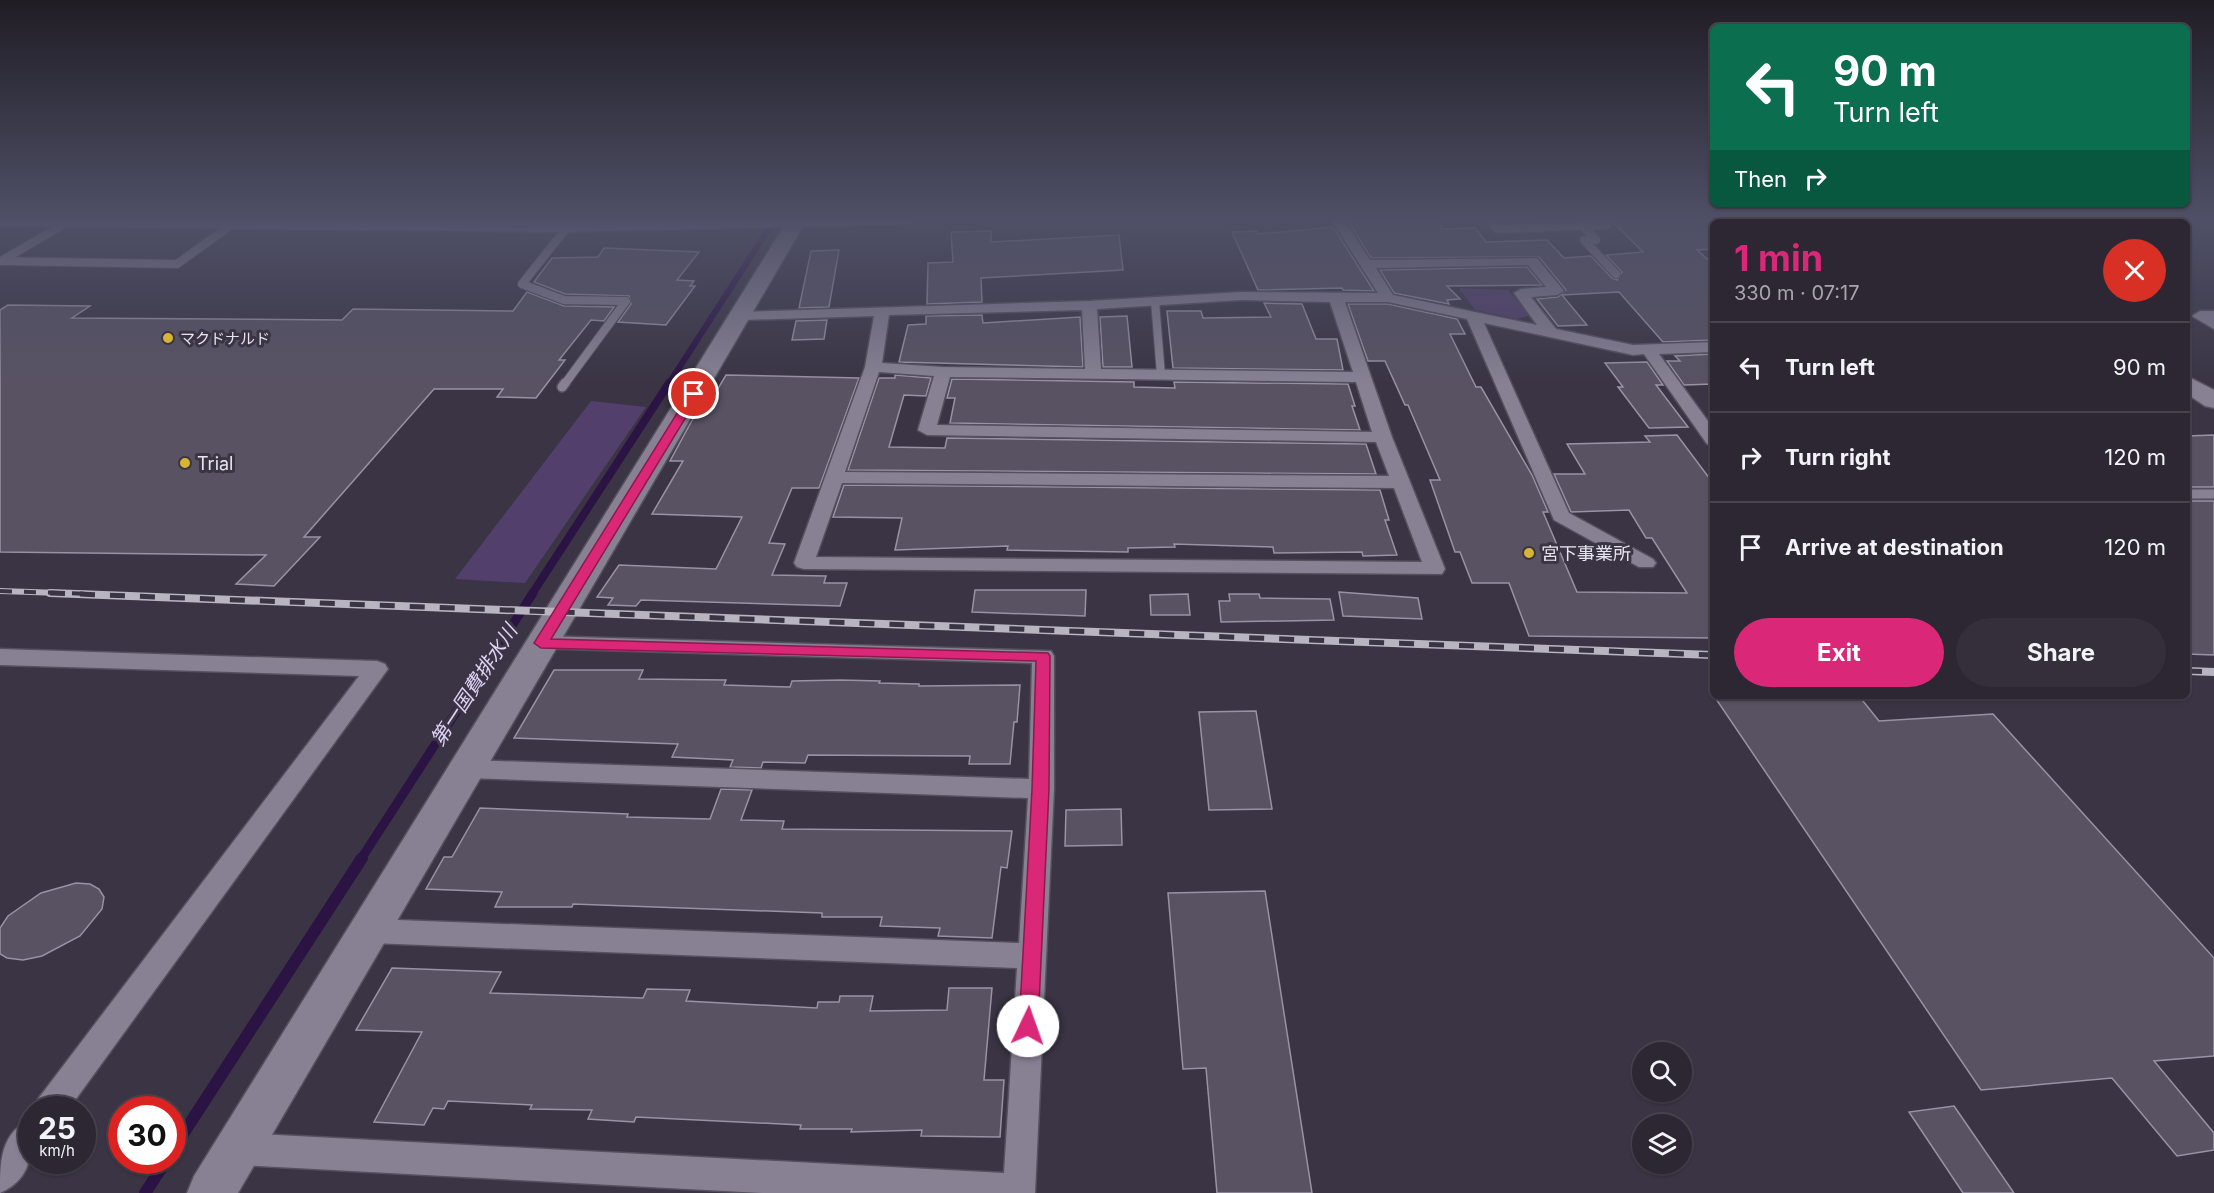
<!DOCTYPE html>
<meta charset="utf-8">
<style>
:root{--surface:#2c2733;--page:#342f3b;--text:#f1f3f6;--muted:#a6a5ac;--line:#48444e;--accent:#db2777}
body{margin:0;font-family:Inter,"Noto Sans JP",sans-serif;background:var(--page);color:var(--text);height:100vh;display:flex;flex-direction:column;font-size:22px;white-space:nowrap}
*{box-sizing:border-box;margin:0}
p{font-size:20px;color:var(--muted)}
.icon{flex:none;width:33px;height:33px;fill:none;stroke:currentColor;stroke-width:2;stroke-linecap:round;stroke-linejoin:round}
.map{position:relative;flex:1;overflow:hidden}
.details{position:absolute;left:1710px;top:219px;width:480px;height:480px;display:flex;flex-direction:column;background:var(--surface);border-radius:9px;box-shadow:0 2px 4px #0004,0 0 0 2px var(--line)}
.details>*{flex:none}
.banner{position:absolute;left:1710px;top:24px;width:480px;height:183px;border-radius:9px;box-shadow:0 2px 4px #0004,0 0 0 2px var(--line);background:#0b6e4f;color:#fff;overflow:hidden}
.controls{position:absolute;left:1632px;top:1042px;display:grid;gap:12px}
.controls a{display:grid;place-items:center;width:60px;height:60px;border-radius:50%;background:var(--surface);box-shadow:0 2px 4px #0004,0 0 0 2px var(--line);font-size:30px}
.speed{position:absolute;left:18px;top:1096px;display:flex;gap:12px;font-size:30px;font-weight:700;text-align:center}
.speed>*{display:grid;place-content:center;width:78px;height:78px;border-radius:50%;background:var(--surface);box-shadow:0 2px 4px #0004,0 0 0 2px var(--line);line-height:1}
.speed small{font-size:15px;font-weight:400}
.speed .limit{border:9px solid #d22;background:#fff;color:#111}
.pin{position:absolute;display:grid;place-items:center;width:51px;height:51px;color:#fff;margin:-26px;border:3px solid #fff;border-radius:50%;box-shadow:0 2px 6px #0007}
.me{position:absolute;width:66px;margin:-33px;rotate:3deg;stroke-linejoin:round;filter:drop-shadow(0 0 4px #0008)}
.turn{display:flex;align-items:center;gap:21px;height:126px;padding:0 24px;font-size:27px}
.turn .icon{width:78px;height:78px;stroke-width:2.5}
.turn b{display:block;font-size:42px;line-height:51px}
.then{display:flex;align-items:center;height:57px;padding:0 24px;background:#0003;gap:12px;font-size:22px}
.round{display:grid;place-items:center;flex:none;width:63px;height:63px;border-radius:32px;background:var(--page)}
.overview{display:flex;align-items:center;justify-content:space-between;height:102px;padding:0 24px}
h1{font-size:36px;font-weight:700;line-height:45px;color:var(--accent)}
.action{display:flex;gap:12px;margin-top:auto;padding:12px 24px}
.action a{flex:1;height:69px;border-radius:36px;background:var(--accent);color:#fff;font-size:24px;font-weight:700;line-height:69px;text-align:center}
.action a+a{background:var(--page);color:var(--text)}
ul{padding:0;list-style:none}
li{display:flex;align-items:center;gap:18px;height:90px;padding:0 24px;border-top:2px solid var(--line)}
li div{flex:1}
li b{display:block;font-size:22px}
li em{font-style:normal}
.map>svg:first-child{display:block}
</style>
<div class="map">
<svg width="2214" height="1193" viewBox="0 0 2214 1193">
<rect width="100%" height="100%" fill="#3a3444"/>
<g fill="#523f6c">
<path d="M1459 288 1508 290 1530 315 1517 319 1475 310Z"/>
<path d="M591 401 646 407 525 583 455 579Z"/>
</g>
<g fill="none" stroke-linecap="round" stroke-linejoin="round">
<path stroke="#2b1344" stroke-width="6" d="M668 385 775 219"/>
<path stroke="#2b1344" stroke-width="8" d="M532 594 669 383"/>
<path stroke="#2b1344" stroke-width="9" d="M361 859 533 593"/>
<g stroke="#2b1344" stroke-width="12">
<path d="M172 1151 362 858"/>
<path d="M145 1193 166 1161"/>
</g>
</g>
<g fill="#585263" stroke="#9992a5" stroke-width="1.5">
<path d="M1370 218H1435L1442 229 1475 228 1486 242 1547 240 1564 258 1591 256 1612 278 1617 280 1622 272 1606 255 1643 252 1609 218H1713V249L1697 250 1713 264V340L1663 342 1619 292 1562 295 1587 325 1558 326 1537 299 1558 297 1566 290 1539 257 1371 258 1348 221Z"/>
<path d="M1333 227 1374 291 1343 290 1342 288 1258 290 1232 232 1257 231 1258 234Z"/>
<path d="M991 231V242L1119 235 1123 270 981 278 982 302 927 304 928 263 953 262 951 232Z"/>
<path d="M604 248 699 252 677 280 694 281 690 286H695L666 325 618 322 631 304 629 296 565 294 534 282 552 258 598 257Z"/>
<path d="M839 250 829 307 799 308 811 251Z"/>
<path d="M1527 267 1542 285 1447 286 1460 299 1447 300 1449 304 1394 293 1380 270Z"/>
<path d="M527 292 564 306 614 307 604 321 591 320 559 360H565L536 398 497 397 503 389H434L304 537H320L274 586 236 584 266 555 0 552V310L8 305 90 306 72 318 342 320 353 309 513 311Z"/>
<path d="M1264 303 1302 304 1316 339H1337L1343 370 1173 368 1167 311H1201L1203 318 1271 317Z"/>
<path d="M1348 304H1388L1457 319 1465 334H1450L1476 387H1481L1532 475 1548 512H1543L1577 592 1687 593 1652 538H1646L1629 510 1571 512 1554 474H1585L1567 444 1650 442 1645 436 1677 435 1713 483V638L1529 636 1509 583H1472L1460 552H1455L1430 480H1440L1408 405H1405L1385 361H1368Z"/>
<path d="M982 315 983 323 1080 317 1083 367 899 362 908 325 926 324V316Z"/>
<path d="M1127 316 1132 367H1103L1100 317Z"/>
<path d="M827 320 824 339 792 340 796 321Z"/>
<path d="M1713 354V384L1684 385 1667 361H1680L1675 356Z"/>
<path d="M1647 362 1663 385H1656L1688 427 1649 428 1618 387H1623L1605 363Z"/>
<path d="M726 375 859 378 819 488H792L769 543 785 544 772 575 826 576 824 583H847L840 606 641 600 636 606 608 605 613 598 597 597 619 565 716 569 742 517 652 514 683 461H670L696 413 703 414Z"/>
<path d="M895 375 931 378 926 396 904 395 889 447 945 448 947 438 1366 444 1376 474 848 470 879 378H895Z"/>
<path d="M952 379 1134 382V387L1175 388 1174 382 1348 384 1355 406H1352L1360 430 950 423 955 398H947Z"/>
<path d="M2214 435V487H2187V436Z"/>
<path d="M844 485 1380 490 1389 520H1385L1397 555 1363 556 1362 552 1274 553 1273 547 1174 544 1175 547 1128 548V552L1007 550 1008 546 895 550 902 518 833 517Z"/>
<path d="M2187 501H2214V655L2187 654Z"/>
<path d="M975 590H1086L1085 616 972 612Z"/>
<path d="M1339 592 1418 598 1422 619 1343 616Z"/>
<path d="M1188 594 1190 615H1151L1150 595Z"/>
<path d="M1229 594H1259L1260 598 1330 599 1334 620 1221 622 1219 601H1230Z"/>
<path d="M554 670H643L639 679 726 680 724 685 790 687 792 681 840 680 880 681 879 683 919 684V686L1020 685 1017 722H1014L1010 764H969L970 756 808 755 805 763 763 762 761 768 730 767 733 760 672 757 678 744 514 738Z"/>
<path d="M1714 696H1859L1879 721 1993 714 2214 958V1056L2154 1061 2214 1133V1150L2177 1156 2112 1078 1981 1090Z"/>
<path d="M1256 711 1272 809 1209 810 1199 712Z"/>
<path d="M721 789 752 790 741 820 784 821 782 829 1012 831 1007 868 1001 867 992 938 938 936 940 928 880 926 882 917H822V913L573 904 572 907H495L502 892 426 889 444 857H452L480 808 628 814 627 817 710 819Z"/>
<path d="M1121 809 1122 845 1065 846 1066 810Z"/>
<path d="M76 883 90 884 99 889 104 897 102 909 80 936 42 956 23 960 7 958 0 954V928L8 916 41 893Z"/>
<path d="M1265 891 1312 1193H1217L1206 1068 1183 1069 1168 893Z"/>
<path d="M392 968 501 972 490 993 643 998 647 989 690 990 686 1001 817 1008 818 1002H839L840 996H873L870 1011 947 1010 949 988H992L984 1080H1004L1000 1137 921 1136 922 1130 851 1132 852 1129H800L801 1125 636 1117 634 1122 588 1119 592 1110 530 1109 532 1105 448 1101 444 1109 433 1108 424 1125 374 1122 422 1032 356 1030Z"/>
<path d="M1954 1106 2014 1193H1963L1909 1112Z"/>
</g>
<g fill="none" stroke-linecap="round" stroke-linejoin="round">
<g stroke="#54505d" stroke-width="10">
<g id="lane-far1">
<path d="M1488 218 1497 229 1607 225 1600 218"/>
<path d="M1583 226 1596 240H1584L1616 274"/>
<path d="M0 261 177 264 234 223"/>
<path d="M1 261 71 220"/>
<path d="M1155 301 1161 375"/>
<path d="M564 385 626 301 564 300 522 284 568 226"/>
</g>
</g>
<g stroke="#54505d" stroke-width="12">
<g id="lane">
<path d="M562 387 565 383"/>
<path d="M2187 494H2214"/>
</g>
</g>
<g stroke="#54505d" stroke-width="3">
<g id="street">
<path d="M1330 218H1343L1370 260 1537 258 1564 291 1557 295 1531 297 1556 329 1633 345 1713 342V352L1659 354 1713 428V445L1707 444 1644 354 1633 355 1484 323 1569 513 1653 559 1656 563 1653 567H1639L1554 520 1467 319 1388 302H1345L1392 437 1445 569 1442 574 804 569 797 567 794 563 865 367 874 316 743 320 738 318 735 315 738 312 1089 301 1241 292 1378 293ZM1528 265 1546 287 1521 289 1514 293 1537 325 1393 295 1376 268ZM1241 300 1330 302 1353 372 1101 369 1097 309ZM1082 310 1085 369 943 367 882 363 889 315ZM879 372 934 376 918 430 927 435 1376 442 1389 476 845 472ZM950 377 1356 382 1372 432 937 425ZM842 483 1394 488 1422 562 816 557Z"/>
<path d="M2200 311H2214V329L2192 316Z"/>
<path d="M541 636 1051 651 1054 656V789L1035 1193H762L238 1165 227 1160 222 1149 227 1138 238 1133 1004 1173 1017 968 371 943 361 939 357 931 361 923 371 919 1019 943 1028 798 469 778 460 776 457 769 460 762 469 760 1029 779 1032 663 533 648 530 643 533 638Z"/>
<path d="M0 649 377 661 385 664 388 669 68 1110H33L38 1099 359 676 0 665Z"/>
<path d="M32 1118C32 1150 34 1178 0 1193 0 1161 0 1133 32 1118Z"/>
</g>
</g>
<g stroke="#54505d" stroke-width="3">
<g id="secondary">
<path d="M789 218H805L806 221 238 1193H187L194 1176Z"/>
<path d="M1926 218H1948L1950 222H1928Z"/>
<path d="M2187 376 2214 390V408L2205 406 2187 394Z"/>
</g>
</g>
<g stroke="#54505d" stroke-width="3">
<path id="highway" d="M0 218H921L911 224 560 232 0 226Z"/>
</g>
<use href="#lane-far1" stroke="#888194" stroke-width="8"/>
<use href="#lane" stroke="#888194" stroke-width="9"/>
<use href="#street" fill="#888194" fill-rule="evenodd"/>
<use href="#secondary" fill="#888194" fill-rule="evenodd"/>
<use href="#highway" fill="#a775e6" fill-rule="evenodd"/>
<g stroke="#b8b4c0" stroke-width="6">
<path id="rail-far1" d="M0 591 91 594"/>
</g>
<g stroke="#b8b4c0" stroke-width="8">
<g id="rail">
<path d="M50 593 1713 655"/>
<path d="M2187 671 2214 672"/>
</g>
</g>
<use href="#rail-far1" stroke="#3a3444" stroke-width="4" stroke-dasharray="12" stroke-linecap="butt"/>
<use href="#rail" stroke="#3a3444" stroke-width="5" stroke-dasharray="15" stroke-linecap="butt"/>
</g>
<linearGradient id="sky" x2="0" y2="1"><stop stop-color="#201d25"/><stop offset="0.57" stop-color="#4f5067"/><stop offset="1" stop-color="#4f5067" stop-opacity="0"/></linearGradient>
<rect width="2214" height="385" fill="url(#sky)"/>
<path fill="#db2777" stroke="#8e194d" stroke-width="1.5" d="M694 391 700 394 551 639 1048 653 1050 656 1049 789 1038 1026 1035 1032 1028 1035 1021 1032 1019 1026 1032 789 1036 661 541 648 534 643 689 394Z"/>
<g fill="#d8b434" stroke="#3a3444" stroke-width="2">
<circle cx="168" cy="338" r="6"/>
<circle cx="185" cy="463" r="6"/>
<circle cx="1529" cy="553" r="6"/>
</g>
<g text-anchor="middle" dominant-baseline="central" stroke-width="6" stroke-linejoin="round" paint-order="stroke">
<g font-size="15" fill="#e7e4ee" stroke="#3a3444" text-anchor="start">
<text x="180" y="338">マクドナルド</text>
</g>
<g font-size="18" fill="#e7e4ee" stroke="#3a3444" text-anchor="start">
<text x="197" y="463">Trial</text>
<text x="1541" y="553">宮下事業所</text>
</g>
<g font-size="20" font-style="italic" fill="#e1d4f6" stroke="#3a3444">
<text transform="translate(474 685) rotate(-57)">第一国費排水川</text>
</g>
</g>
</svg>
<div class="controls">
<a><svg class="icon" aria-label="search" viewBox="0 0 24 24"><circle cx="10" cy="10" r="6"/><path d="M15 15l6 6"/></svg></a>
<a><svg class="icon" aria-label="layers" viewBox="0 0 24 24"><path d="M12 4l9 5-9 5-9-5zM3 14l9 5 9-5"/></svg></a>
</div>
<div class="speed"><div>25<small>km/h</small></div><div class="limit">30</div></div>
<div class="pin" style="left:694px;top:394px;background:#d93025"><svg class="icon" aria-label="arrive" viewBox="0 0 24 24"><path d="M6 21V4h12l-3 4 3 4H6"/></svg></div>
<svg class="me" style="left:1028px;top:1026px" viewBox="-20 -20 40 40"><circle r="19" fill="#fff"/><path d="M0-13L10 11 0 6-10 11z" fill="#db2777"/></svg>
<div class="banner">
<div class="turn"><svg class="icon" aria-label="left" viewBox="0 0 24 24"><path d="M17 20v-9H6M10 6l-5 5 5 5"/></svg><div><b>90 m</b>Turn left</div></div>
<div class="then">Then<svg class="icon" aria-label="right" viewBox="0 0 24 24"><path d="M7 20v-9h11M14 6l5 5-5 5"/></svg></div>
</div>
<section class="details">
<div class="overview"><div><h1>1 min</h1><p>330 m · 07:17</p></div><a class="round" style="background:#d93025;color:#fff"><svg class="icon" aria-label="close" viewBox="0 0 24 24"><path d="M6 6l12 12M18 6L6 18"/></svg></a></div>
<ul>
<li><svg class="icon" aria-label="left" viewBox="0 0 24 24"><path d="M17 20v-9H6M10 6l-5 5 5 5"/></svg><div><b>Turn left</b></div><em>90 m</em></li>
<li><svg class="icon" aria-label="right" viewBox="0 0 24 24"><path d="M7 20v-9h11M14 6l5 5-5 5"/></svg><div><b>Turn right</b></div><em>120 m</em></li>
<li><svg class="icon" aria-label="arrive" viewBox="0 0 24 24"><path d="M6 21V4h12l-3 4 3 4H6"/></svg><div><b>Arrive at destination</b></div><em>120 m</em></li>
</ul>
<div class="action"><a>Exit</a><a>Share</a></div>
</section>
</div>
